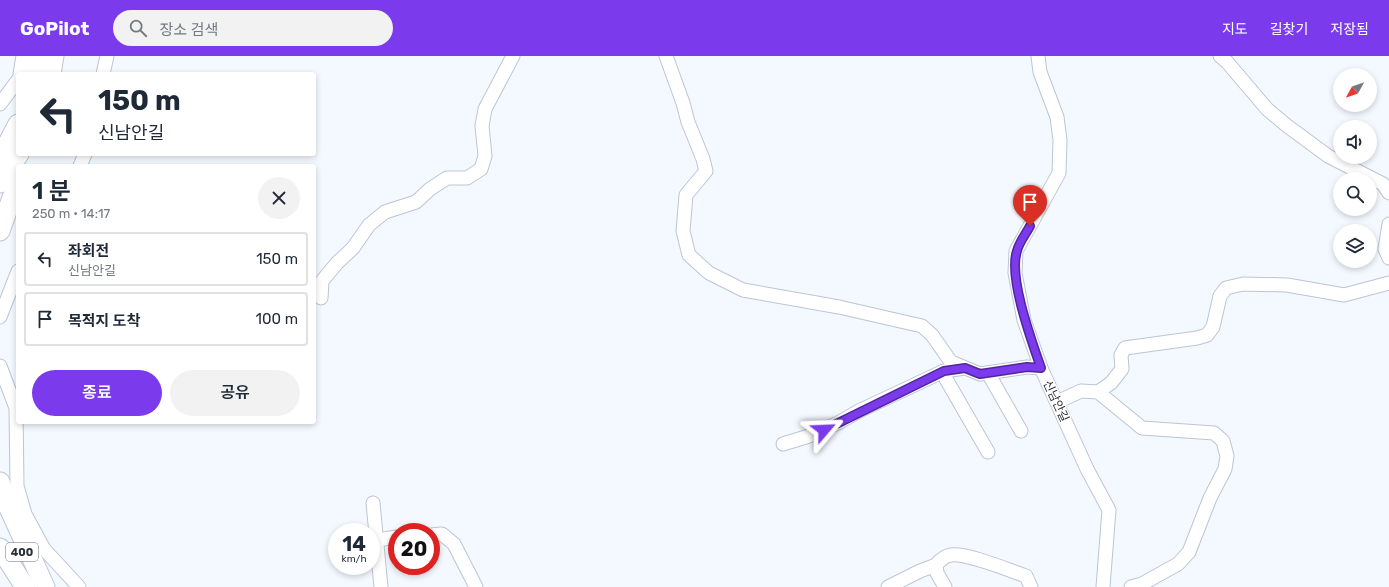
<!DOCTYPE html>
<html lang="ko">
<meta charset="utf-8">
<style>
:root{--surface:#fff;--page:#f2f2f3;--text:#1f2937;--muted:#747a83;--line:#e0e1e3;--accent:#7c3aed}
body{margin:0;font-family:Rubik,"Noto Sans KR",sans-serif;background:var(--page);color:var(--text);height:100vh;display:flex;flex-direction:column;font-size:15px;white-space:nowrap}
*{box-sizing:border-box;margin:0}
p{font-size:13px;color:var(--muted)}
.icon{flex:none;width:22px;height:22px;fill:none;stroke:currentColor;stroke-width:2;stroke-linecap:round;stroke-linejoin:round}
.map{position:relative;flex:1;overflow:hidden}
.drawer{position:absolute;left:16px;top:108px;width:300px;height:260px;display:flex;flex-direction:column;background:var(--surface);border-radius:4px;box-shadow:0 2px 6px #0003}
.drawer>*{flex:none}
.top-card{position:absolute;left:16px;top:16px;width:300px;height:84px;border-radius:4px;box-shadow:0 2px 6px #0003;background:#fff;color:var(--text);overflow:hidden}
.needle{width:26px;rotate:230deg}
.controls{position:absolute;left:1333px;top:12px;display:grid;gap:8px}
.controls a{display:grid;place-items:center;width:44px;height:44px;border-radius:50%;background:var(--surface);box-shadow:0 2px 6px #0003;font-size:20px}
.speed{position:absolute;left:328px;top:467px;display:flex;gap:8px;font-size:20px;font-weight:700;text-align:center}
.speed>*{display:grid;place-content:center;width:52px;height:52px;border-radius:50%;background:var(--surface);box-shadow:0 2px 6px #0003;line-height:1}
.speed small{font-size:10px;font-weight:400}
.speed .limit{border:6px solid #d22;background:#fff;color:#111}
.pin{position:absolute;display:grid;place-items:center;width:34px;height:34px;color:#fff;margin:-41px -17px;border-radius:50% 50% 50% 0;rotate:-45deg;box-shadow:0 0 4px #0007}
.pin .icon{rotate:45deg}
.me{position:absolute;width:44px;margin:-22px;rotate:64deg;stroke-linejoin:round;filter:drop-shadow(0 0 3px #0008)}
.turn{display:flex;align-items:center;gap:14px;height:84px;padding:0 16px;font-size:18px}
.turn .icon{width:52px;height:52px;stroke-width:2.5}
.turn b{display:block;font-size:28px;line-height:34px}
.round{display:grid;place-items:center;flex:none;width:42px;height:42px;border-radius:21px;background:var(--page)}
.summary{display:flex;align-items:center;justify-content:space-between;height:68px;padding:0 16px}
h1{font-size:24px;font-weight:600;line-height:30px}
.cta{display:flex;gap:8px;margin-top:auto;padding:8px 16px}
.cta a{flex:1;height:46px;border-radius:24px;background:var(--accent);color:#fff;font-size:16px;font-weight:600;line-height:46px;text-align:center}
.cta a+a{background:var(--page);color:var(--text)}
ul{padding:0;list-style:none}
li{display:flex;align-items:center;gap:12px;height:54px;margin:0 8px 6px;padding:0 8px;border:2px solid var(--line);border-radius:4px}
li div{flex:1}
li b{display:block;font-size:15px}
li em{font-style:normal}
header{display:flex;align-items:center;gap:24px;box-sizing:border-box;height:56px;padding:0 20px;background:var(--accent);color:#fff}
header strong{font-size:19px}
nav{display:flex;gap:22px;margin-inline-start:auto;font-size:14px}
.search{width:280px;height:36px;background:var(--page);display:flex;align-items:center;gap:10px;box-sizing:border-box;padding:0 14px;border-radius:22px;color:var(--muted);font-size:15px}
.map>svg:first-child{display:block}
</style>
<header>
<strong>GoPilot</strong>
<div class="search"><svg class="icon" aria-label="search" viewBox="0 0 24 24"><circle cx="10" cy="10" r="6"/><path d="M15 15l6 6"/></svg>장소 검색</div>
<nav><a>지도</a><a>길찾기</a><a>저장됨</a></nav>
</header>
<div class="map">
<svg width="1389" height="531" viewBox="0 0 1389 531">
<rect width="100%" height="100%" fill="#f4f8ff"/>
<g fill="none" stroke-linecap="round" stroke-linejoin="round">
<g stroke="#bcc5d5" stroke-width="15">
<g id="minor">
<path d="M666 0 683 47 688 66 703 103 706 115 686 139 683 175 689 199 709 217 743 234 839 251 922 270 932 279 951 306 980 318 1027 311 1041 312"/>
<path d="M1038 0 1040 16 1057 61 1060 84 1059 117 1016 195 1015 217 1024 264 1041 312 1087 413 1109 454 1103 531"/>
<path d="M1220 0 1227 6 1267 53 1286 69 1328 100 1383 128 1389 137"/>
<path d="M20 18 23 0"/>
<path d="M103 18 107 0"/>
<path d="M0 48 18 24"/>
<path d="M80 110 85 98"/>
<path d="M1389 168 1385 193 1389 202"/>
<path d="M321 242 322 225 337 207 353 192 369 169 385 156 416 146 430 133 447 122H467L481 113 485 100 482 70 485 53 513 0"/>
<path d="M0 261 18 215"/>
<path d="M0 310 16 352 17 430 25 458 44 493 79 531"/>
<path d="M942 316 988 396"/>
<path d="M988 317 1021 375"/>
<path d="M1098 336 1111 327 1122 313 1121 299 1125 292 1197 282 1207 279 1213 271 1220 240 1226 232 1243 228 1287 229 1344 239 1389 227"/>
<path d="M1057 346 1081 335 1098 336 1142 372 1214 377 1223 385 1227 400 1225 413 1210 442 1189 496 1178 508 1142 528 1131 531"/>
<path d="M783 388 809 380 838 367 859 355 944 315 965 312"/>
<path d="M373 447 381 531"/>
<path d="M431 479 442 478 454 488 476 531"/>
<path d="M377 484 397 481"/>
<path d="M888 531 920 515 936 509"/>
<path d="M945 531 937 517 936 509C940 504 944 500 951 499 968 497 1008 514 1026 520L1031 531"/>
</g>
</g>
<g stroke="#bcc5d5" stroke-width="21">
<g id="highway">
<path d="M33 18 38 0"/>
<path d="M51 18 54 0"/>
<path d="M0 102 18 68"/>
<path d="M0 127 19 98"/>
<path d="M0 175 18 125"/>
<path d="M0 426 8 450 45 531"/>
<path d="M0 492 25 531"/>
</g>
</g>
<use href="#minor" stroke="#fff" stroke-width="13"/>
<use href="#highway" stroke="#fff" stroke-width="19"/>
</g>
<g fill="none" stroke-linecap="round" stroke-linejoin="round">
<g stroke="#51269a" stroke-width="10">
<path id="route" d="M824 374 944 315 965 312 980 318 1027 311 1041 312C1032 286 1008 221 1017 195 1019 186 1026 178 1030 170"/>
</g>
<use href="#route" stroke="#7c3aed" stroke-width="7"/>
</g>
<g text-anchor="middle" dominant-baseline="central" stroke-width="3" stroke-linejoin="round" paint-order="stroke">
<rect fill="#fff" stroke="#6b6d72" stroke-width="1" x="6" y="487" width="32" height="18" rx="3"/>
<g font-size="11" font-weight="bold" fill="#2c2f36">
<text x="22" y="496">400</text>
</g>
<g font-size="12" fill="#2c2f36" stroke="#fff">
<text transform="translate(1056 345) rotate(65)">신남안길</text>
</g>
</g>
</svg>
<div class="controls">
<a><svg class="needle" viewBox="-14 -14 28 28"><path d="M0-13l5 13h-10z" fill="#e53935"/><path d="M0 13l5-13h-10z" fill="#747a83"/></svg></a>
<a><svg class="icon" aria-label="sound" viewBox="0 0 24 24"><path d="M4 9h4l5-4v14l-5-4H4zM17 9q2 3 0 6"/></svg></a>
<a><svg class="icon" aria-label="search" viewBox="0 0 24 24"><circle cx="10" cy="10" r="6"/><path d="M15 15l6 6"/></svg></a>
<a><svg class="icon" aria-label="layers" viewBox="0 0 24 24"><path d="M12 4l9 5-9 5-9-5zM3 14l9 5 9-5"/></svg></a>
</div>
<div class="speed"><div>14<small>km/h</small></div><div class="limit">20</div></div>
<div class="pin" style="left:1030px;top:170px;background:#d93025"><svg class="icon" aria-label="arrive" viewBox="0 0 24 24"><path d="M6 21V4h12l-3 4 3 4H6"/></svg></div>
<svg class="me" style="left:824px;top:374px" viewBox="-20 -20 40 40"><path d="M0-17L14 15 0 8-14 15z" fill="#7c3aed" stroke="#fff" stroke-width="4"/></svg>
<div class="top-card">
<div class="turn"><svg class="icon" aria-label="left" viewBox="0 0 24 24"><path d="M17 20v-9H6M10 6l-5 5 5 5"/></svg><div><b>150 m</b>신남안길</div></div>
</div>
<section class="drawer">
<div class="summary"><div><h1>1 분</h1><p>250 m · 14:17</p></div><a class="round"><svg class="icon" aria-label="close" viewBox="0 0 24 24"><path d="M6 6l12 12M18 6L6 18"/></svg></a></div>
<ul>
<li><svg class="icon" aria-label="left" viewBox="0 0 24 24"><path d="M17 20v-9H6M10 6l-5 5 5 5"/></svg><div><b>좌회전</b><p>신남안길</p></div><em>150 m</em></li>
<li><svg class="icon" aria-label="arrive" viewBox="0 0 24 24"><path d="M6 21V4h12l-3 4 3 4H6"/></svg><div><b>목적지 도착</b></div><em>100 m</em></li>
</ul>
<div class="cta"><a>종료</a><a>공유</a></div>
</section>
</div>
